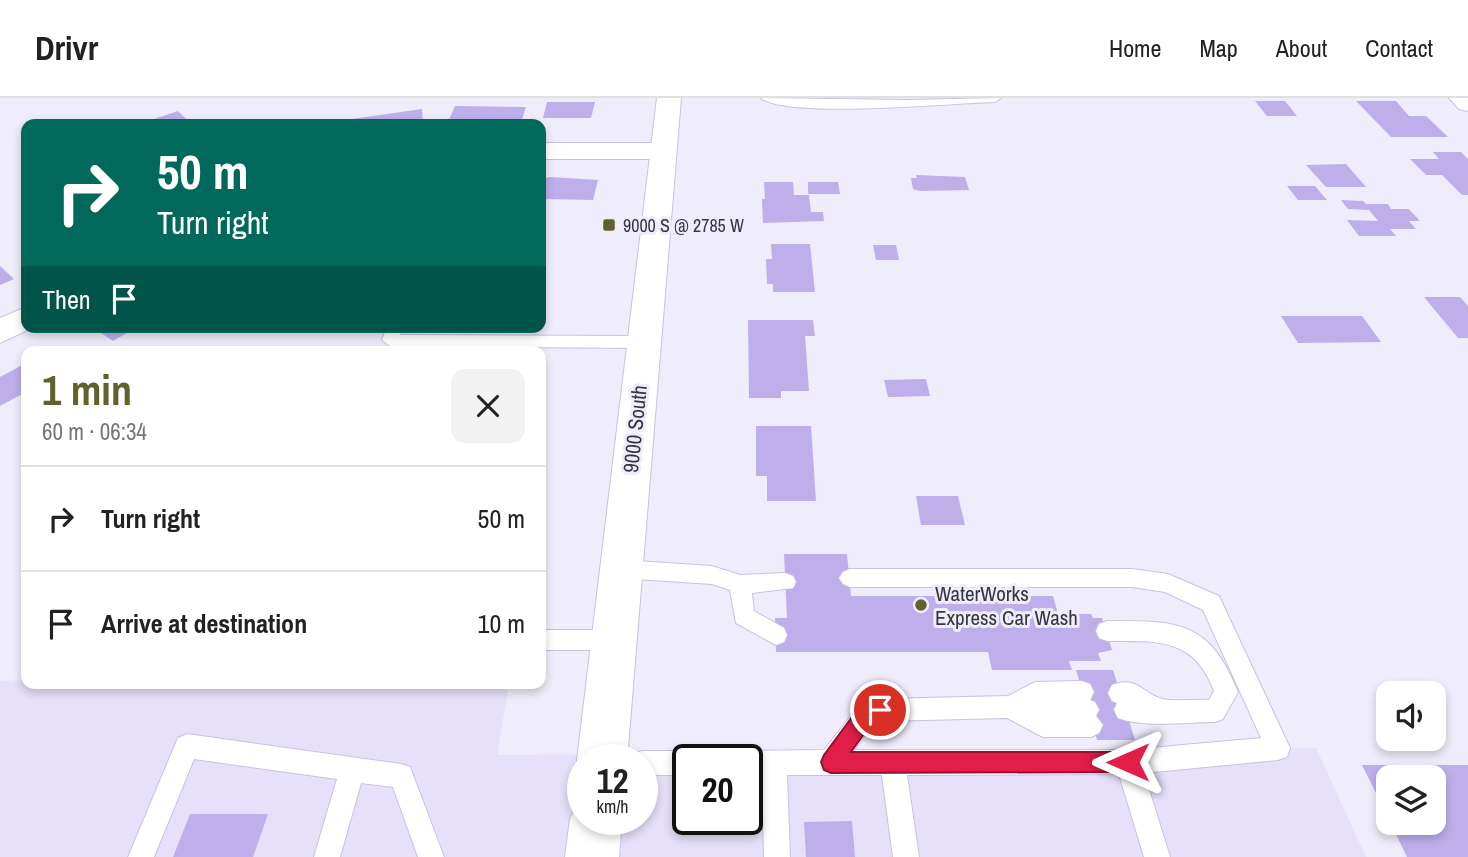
<!DOCTYPE html>
<meta charset="utf-8">
<style>
:root{--surface:#fff;--page:#f2f2f2;--text:#222;--muted:#767676;--line:#e0e0e0;--accent:#62612e}
body{margin:0;font-family:"Archivo Narrow",sans-serif;background:var(--page);color:var(--text);height:100vh;display:flex;flex-direction:column;font-size:26px;white-space:nowrap}
*{box-sizing:border-box;margin:0}
p{font-size:23px;color:var(--muted)}
.icon{flex:none;width:38px;height:38px;fill:none;stroke:currentColor;stroke-width:2;stroke-linecap:round;stroke-linejoin:round}
.map{position:relative;flex:1;overflow:hidden}
.sheet{position:absolute;left:21px;top:248px;width:525px;height:343px;display:flex;flex-direction:column;background:var(--surface);border-radius:14px;box-shadow:0 4px 10px #0003}
.sheet>*{flex:none}
.hud{position:absolute;left:21px;top:21px;width:525px;height:214px;border-radius:14px;box-shadow:0 4px 10px #0003;background:#00695c;color:#fff;overflow:hidden}
.tools{position:absolute;left:1376px;top:583px;display:grid;gap:14px}
.tools a{display:grid;place-items:center;width:70px;height:70px;border-radius:14px;background:var(--surface);box-shadow:0 4px 10px #0003;font-size:35px}
.speed{position:absolute;left:567px;top:646px;display:flex;gap:14px;font-size:35px;font-weight:700;text-align:center}
.speed>*{display:grid;place-content:center;width:91px;height:91px;border-radius:50%;background:var(--surface);box-shadow:0 4px 10px #0003;line-height:1}
.speed small{font-size:18px;font-weight:400}
.speed .limit{border:4px solid #111;border-radius:10px;background:#fff;color:#111}
.pin{position:absolute;display:grid;place-items:center;width:60px;height:60px;color:#fff;margin:-30px;border:4px solid #fff;border-radius:50%;box-shadow:0 2px 7px #0007}
.me{position:absolute;width:77px;margin:-38px;rotate:270deg;stroke-linejoin:round;filter:drop-shadow(0 0 5px #0008)}
.turn{display:flex;align-items:center;gap:24px;height:147px;padding:0 21px;font-size:32px}
.turn .icon{width:91px;height:91px;stroke-width:2.5}
.turn b{display:block;font-size:49px;line-height:60px}
.then{display:flex;align-items:center;height:66px;padding:0 21px;background:#0003;gap:14px;font-size:26px}
.round{display:grid;place-items:center;flex:none;width:74px;height:74px;border-radius:14px;background:var(--page)}
.headline{display:flex;align-items:center;justify-content:space-between;height:119px;padding:0 21px}
h1{font-size:42px;font-weight:700;line-height:52px;color:var(--accent)}
ul{padding:0;list-style:none}
li{display:flex;align-items:center;gap:21px;height:105px;padding:0 21px;border-top:2px solid var(--line)}
li div{flex:1}
li b{display:block;font-size:26px}
li em{font-style:normal}
header{display:flex;align-items:center;gap:42px;box-sizing:border-box;height:98px;padding:0 35px;background:var(--surface);border-bottom:2px solid var(--line)}
header strong{font-size:33px}
nav{display:flex;gap:38px;margin-inline-start:auto;font-size:24px}
.map>svg:first-child{display:block}
</style>
<header>
<strong>Drivr</strong>
<nav><a>Home</a><a>Map</a><a>About</a><a>Contact</a></nav>
</header>
<div class="map">
<svg width="1468" height="759" viewBox="0 0 1468 759">
<rect width="100%" height="100%" fill="#efecfb"/>
<path fill="#e6e0fa" fill-rule="evenodd" d="M26 582V586H509L497 657 1316 650 1366 759H0V583ZM583 662H642V721H583ZM688 662H747V721H688Z"/>
<g fill="#beafeb">
<path d="M1255 3H1285L1297 18H1267Z"/>
<path d="M1356 3H1396L1409 18H1426L1448 39H1391Z"/>
<path d="M547 4H595L591 20H543Z"/>
<path d="M455 8 526 9 521 24 469 26 470 24H448Z"/>
<path d="M422 11 423 26H353L352 21Z"/>
<path d="M178 13 188 23 178 26H155L151 22Z"/>
<path d="M1433 54H1461L1468 61V97H1462L1442 77H1426L1410 61H1439Z"/>
<path d="M1346 66 1366 89H1326L1306 67Z"/>
<path d="M916 77 965 79 969 92 920 93 913 91 911 80H917Z"/>
<path d="M550 79 598 82 593 102 541 101V81Z"/>
<path d="M764 84H793L794 97H809L811 114H823L824 123 763 125 762 101H765Z"/>
<path d="M808 84H838L840 96H808Z"/>
<path d="M1287 88H1315L1327 102H1298Z"/>
<path d="M1341 102 1363 103 1366 106H1388L1391 111H1409L1420 123H1409L1416 131H1390L1396 138H1359L1347 122 1378 123 1369 112 1348 111Z"/>
<path d="M771 146H810L815 194H773V186H767L766 161H772Z"/>
<path d="M873 147H896L899 162H876Z"/>
<path d="M0 168 14 181 0 187Z"/>
<path d="M1424 199H1460L1468 208V240H1458Z"/>
<path d="M1281 218H1362L1381 244 1298 245Z"/>
<path d="M748 222H813L815 238H805L809 293H781V300H749Z"/>
<path d="M92 229H137L113 243Z"/>
<path d="M26 265V294L0 308V279Z"/>
<path d="M926 281 930 298 888 299 884 282Z"/>
<path d="M756 328H811L816 403H767V378H756Z"/>
<path d="M916 398H958L965 427H921Z"/>
<path d="M784 456H847L851 498H1053L1058 516H1091L1093 520H1102L1112 552 1098 555 1101 563H1069L1072 572H992L988 554H776L775 520H787Z"/>
<path d="M1076 572H1113L1135 642H1097Z"/>
<path d="M1362 667H1468V759H1407L1390 724H1433V679H1388V719Z"/>
<path d="M190 716H268L253 759H173Z"/>
<path d="M852 723 855 759H806L804 724Z"/>
</g>
<g fill="none" stroke-linecap="round" stroke-linejoin="round">
<g stroke="#c9c1e4" stroke-width="2">
<g id="service">
<path d="M761 0 908 2 1001 0 995 4C954 5 787 21 761 0Z"/>
<path d="M387 229H403L400 237 644 238 652 244 644 250 390 248 382 242Z"/>
<path d="M621 462 712 468 740 477 785 475 793 478 796 484 793 490 752 495 754 513 784 530 787 537 784 544 776 547 736 525 730 492 712 486 621 480 614 477 611 471 614 465Z"/>
<path d="M850 471H1132L1168 476 1219 498 1290 650 1287 659 1278 662 1144 675 1170 759H1144L1119 676 907 677 919 759H893L882 677H787L790 759H764L762 677H747V662H736L738 656 747 653 824 652 854 614 880 601 1008 598 1035 584 1082 583 1090 586 1094 594 1090 602 1095 604 1099 612 1096 618 1103 627 1099 635 1091 639H1043L1007 620 883 623 870 630 854 652H1128L1261 640 1203 512 1165 494 1132 489H850L843 486 839 480 843 474Z"/>
<path d="M1107 523C1178 523 1209 522 1238 594L1223 621 1215 624C1188 624 1142 630 1118 620L1114 612 1117 605 1112 603 1108 595 1112 587C1137 577 1144 597 1163 601 1177 604 1194 601 1209 602L1214 593C1194 539 1157 543 1107 543L1099 540 1096 533 1099 526Z"/>
<path d="M541 532H614L622 535 625 542 622 549 614 552H541Z"/>
<path d="M187 636 401 666 410 669 444 759H418L393 689 361 685 340 759H314L337 681 194 661 154 759H128L178 640Z"/>
<path d="M642 653H688L697 656 699 662H688V677H642V662H631L633 656Z"/>
</g>
</g>
<g stroke="#c9c1e4" stroke-width="2">
<g id="minor">
<path d="M1449 0H1468V13L1459 11Z"/>
<path d="M541 45H663L672 47 676 53 672 59 663 61H541Z"/>
<path d="M26 209V229H34L0 245V220Z"/>
</g>
</g>
<g stroke="#c9c1e4" stroke-width="2">
<g id="primary">
<path d="M657 0H681L627 662H583V675L577 662Z"/>
<path d="M583 701V721H622L619 759H565L570 721 578 703Z"/>
</g>
</g>
<use href="#service" fill="#fff" fill-rule="evenodd"/>
<use href="#minor" fill="#fff" fill-rule="evenodd"/>
<use href="#primary" fill="#fff" fill-rule="evenodd"/>
</g>
<path fill="#e11d48" stroke="#92132f" stroke-width="2" d="M880 603 887 606 890 612 887 619 869 629 851 654H1128L1135 657 1138 664 1135 671 1128 674 831 675 824 672 821 664 824 657 855 615Z"/>
<g fill="#62612e" stroke="#efecfb" stroke-width="2.5">
<rect x="602" y="120" width="14" height="14" rx="3.5"/>
<circle cx="921" cy="507" r="7"/>
</g>
<g text-anchor="middle" dominant-baseline="central" stroke-width="6" stroke-linejoin="round" paint-order="stroke">
<g font-size="18" fill="#383543" stroke="#efecfb" text-anchor="start">
<text x="623" y="127">9000 S @ 2785 W</text>
</g>
<g font-size="21" fill="#383543" stroke="#efecfb">
<text transform="translate(635 331) rotate(-84)">9000 South</text>
</g>
<g font-size="21" fill="#383543" stroke="#efecfb" text-anchor="start">
<text x="935" y="495">WaterWorks<tspan x="935" dy="24">Express Car Wash</tspan></text>
</g>
</g>
</svg>
<div class="tools">
<a><svg class="icon" aria-label="sound" viewBox="0 0 24 24"><path d="M4 9h4l5-4v14l-5-4H4zM17 9q2 3 0 6"/></svg></a>
<a><svg class="icon" aria-label="layers" viewBox="0 0 24 24"><path d="M12 4l9 5-9 5-9-5zM3 14l9 5 9-5"/></svg></a>
</div>
<div class="speed"><div>12<small>km/h</small></div><div class="limit">20</div></div>
<div class="pin" style="left:880px;top:612px;background:#d93025"><svg class="icon" aria-label="arrive" viewBox="0 0 24 24"><path d="M6 21V4h12l-3 4 3 4H6"/></svg></div>
<svg class="me" style="left:1128px;top:664px" viewBox="-20 -20 40 40"><path d="M0-17L14 15 0 8-14 15z" fill="#e11d48" stroke="#fff" stroke-width="4"/></svg>
<div class="hud">
<div class="turn"><svg class="icon" aria-label="right" viewBox="0 0 24 24"><path d="M7 20v-9h11M14 6l5 5-5 5"/></svg><div><b>50 m</b>Turn right</div></div>
<div class="then">Then<svg class="icon" aria-label="arrive" viewBox="0 0 24 24"><path d="M6 21V4h12l-3 4 3 4H6"/></svg></div>
</div>
<section class="sheet">
<div class="headline"><div><h1>1 min</h1><p>60 m · 06:34</p></div><a class="round"><svg class="icon" aria-label="close" viewBox="0 0 24 24"><path d="M6 6l12 12M18 6L6 18"/></svg></a></div>
<ul>
<li><svg class="icon" aria-label="right" viewBox="0 0 24 24"><path d="M7 20v-9h11M14 6l5 5-5 5"/></svg><div><b>Turn right</b></div><em>50 m</em></li>
<li><svg class="icon" aria-label="arrive" viewBox="0 0 24 24"><path d="M6 21V4h12l-3 4 3 4H6"/></svg><div><b>Arrive at destination</b></div><em>10 m</em></li>
</ul>
</section>
</div>
